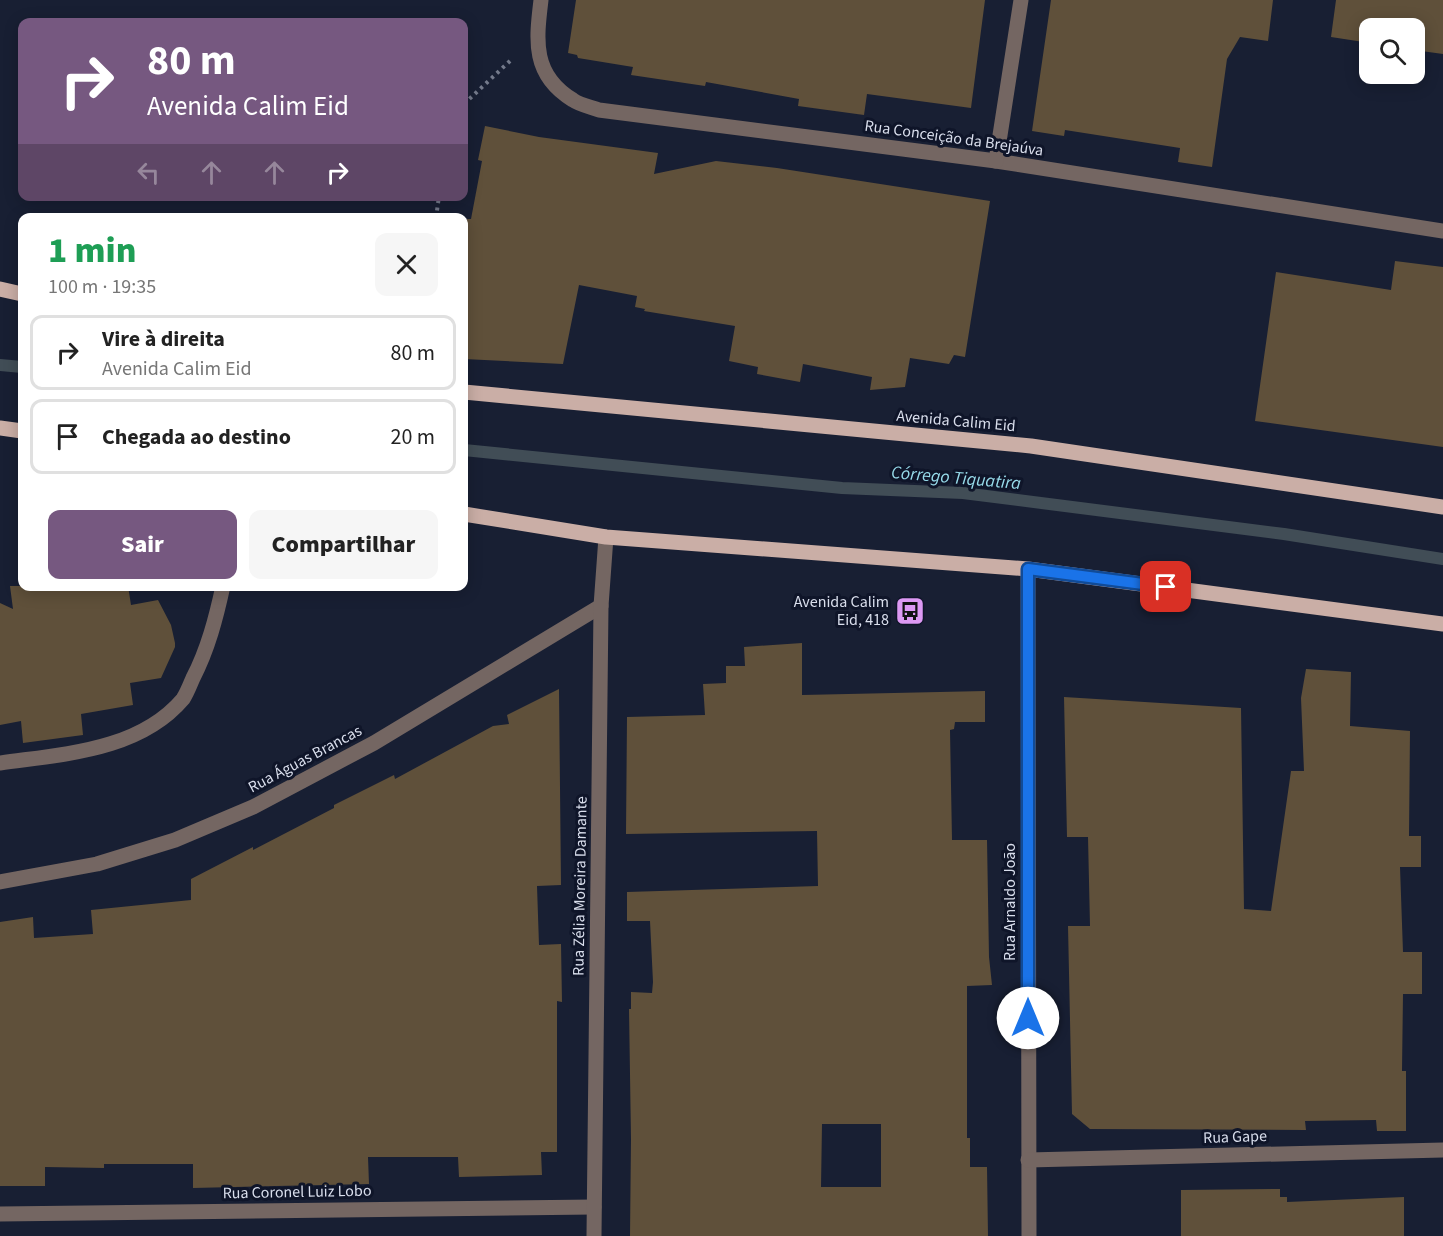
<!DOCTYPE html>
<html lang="pt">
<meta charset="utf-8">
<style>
:root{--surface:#fff;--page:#f6f6f6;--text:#222;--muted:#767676;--line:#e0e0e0;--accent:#765880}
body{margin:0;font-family:"Source Sans 3",sans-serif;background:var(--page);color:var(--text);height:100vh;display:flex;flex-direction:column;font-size:22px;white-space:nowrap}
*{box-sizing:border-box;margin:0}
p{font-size:20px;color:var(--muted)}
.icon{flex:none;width:33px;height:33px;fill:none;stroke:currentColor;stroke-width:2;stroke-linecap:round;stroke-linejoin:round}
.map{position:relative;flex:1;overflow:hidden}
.drawer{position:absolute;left:18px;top:213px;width:450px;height:378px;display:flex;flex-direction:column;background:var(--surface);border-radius:12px;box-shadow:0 3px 15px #0003}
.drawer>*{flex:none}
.top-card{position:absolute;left:18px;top:18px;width:450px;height:183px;border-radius:12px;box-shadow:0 3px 15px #0003;background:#765880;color:#fff;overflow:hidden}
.controls{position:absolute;left:1359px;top:18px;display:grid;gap:12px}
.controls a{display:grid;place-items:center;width:66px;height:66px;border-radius:12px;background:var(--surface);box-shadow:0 3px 15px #0003;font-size:30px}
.pin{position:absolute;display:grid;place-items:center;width:51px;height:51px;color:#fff;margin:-26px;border-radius:12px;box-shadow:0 3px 9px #0006}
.me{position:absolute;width:66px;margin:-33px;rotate:0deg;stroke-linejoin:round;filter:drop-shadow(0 0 4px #0008)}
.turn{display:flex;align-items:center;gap:21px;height:126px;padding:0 30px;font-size:27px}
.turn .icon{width:78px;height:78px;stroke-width:2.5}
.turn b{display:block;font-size:42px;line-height:51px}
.lanes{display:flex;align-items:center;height:57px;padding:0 30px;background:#0003;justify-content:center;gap:30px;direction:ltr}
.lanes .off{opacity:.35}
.round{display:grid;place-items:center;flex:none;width:63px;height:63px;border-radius:12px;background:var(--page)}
.overview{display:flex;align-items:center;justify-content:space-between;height:102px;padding:0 30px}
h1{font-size:36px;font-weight:800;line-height:45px;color:#1e9e55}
.action{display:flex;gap:12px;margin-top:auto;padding:12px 30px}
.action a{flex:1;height:69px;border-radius:12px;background:var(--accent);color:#fff;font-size:24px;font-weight:800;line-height:69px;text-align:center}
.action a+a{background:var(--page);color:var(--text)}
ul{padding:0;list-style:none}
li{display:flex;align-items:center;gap:18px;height:75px;margin:0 12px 9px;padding:0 18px;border:3px solid var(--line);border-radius:12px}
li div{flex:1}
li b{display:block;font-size:22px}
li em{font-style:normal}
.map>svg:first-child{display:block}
</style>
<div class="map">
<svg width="1443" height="1236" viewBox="0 0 1443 1236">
<rect width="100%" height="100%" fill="#181f33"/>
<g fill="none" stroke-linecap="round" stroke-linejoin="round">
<g stroke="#414d56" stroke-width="12">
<path d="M0 365 22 367"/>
<path d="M464 450 842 488 963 493 1284 534 1443 559"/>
</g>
</g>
<g fill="#5f503a" fill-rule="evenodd">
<path d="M576 0H985L971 108 867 94 864 115 798 106 799 99 706 82 705 86 631 75 633 67 578 58 577 55 568 53Z"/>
<path d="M1051 0H1273L1268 41 1240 37 1227 59 1212 167 1178 162 1180 148 1065 130 1064 136 1032 131Z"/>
<path d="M1336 0H1443V54L1414 50V28H1370V43L1331 37Z"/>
<path d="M485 126 539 137 658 153 654 174 716 161 777 168 990 201 965 357 954 355 949 364 910 358 905 387 870 390 872 377 803 364 800 382 757 374 758 367 729 361 735 326 644 311 645 309 635 307 637 296 579 285 563 364 464 359V238L467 219H471L482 161 478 160Z"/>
<path d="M1395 261 1443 267V447L1255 421 1276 272 1391 290Z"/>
<path d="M10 586H128L131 605 158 600 171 625 175 643V647L161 678 130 683 133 705 81 714 83 735 23 743 21 721 0 725V603L13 609Z"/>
<path d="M802 643V695L985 691V722H955L954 729 950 730 952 840H987L989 957 992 985 967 986V1138H970V1167H987L988 1236H630L631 1139 629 1009H631V992L652 993 653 982 650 921H627V892L818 886 817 831 626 834 627 717 705 715 703 684 726 683V666H745L744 647ZM822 1124H881V1187H821Z"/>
<path d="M1306 669 1351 672 1350 726 1410 731 1409 836H1421V867H1400L1403 952H1422V994H1403L1402 1071H1406V1131H1377L1376 1120 1305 1121 1306 1130 1090 1129 1072 1114 1068 926H1090L1088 837H1067L1064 697 1241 708 1244 909 1271 911 1291 771H1304L1301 698Z"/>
<path d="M559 689 561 885 537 886 539 945 561 944 562 1002 557 1001V1152H541L542 1175 459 1177 458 1157H368L369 1184 193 1188V1164H104V1168L45 1167V1186H0V922L33 917 34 938 93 934 91 910 191 900V879L253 847V850L334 808V805L394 775 395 779 493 726 509 724 507 715Z"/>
<path d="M1280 1189V1197H1287V1202L1404 1197V1236H1181V1190Z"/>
</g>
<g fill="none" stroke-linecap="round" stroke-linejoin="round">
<g stroke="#747a8b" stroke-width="4" stroke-dasharray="3 4.5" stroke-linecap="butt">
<path d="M464 104 511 60"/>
<path d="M436 218 439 196"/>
</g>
<g stroke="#746662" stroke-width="15">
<path d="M541 0C536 41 532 75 573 100 580 105 591 107 599 110L996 161 1443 231"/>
<path d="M996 161 1021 0"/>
<path d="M1028 569 1029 1236"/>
<path d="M0 763C63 754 139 751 183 699 187 693 190 685 193 678 208 649 216 618 223 586"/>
<path d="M0 882 97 864 175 840 253 807 374 743 601 606"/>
<path d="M1028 1160 1443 1150"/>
<path d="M0 1214 594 1207"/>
<path d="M594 1236 601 606 606 537"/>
</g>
<g stroke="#caaea6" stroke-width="15">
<path d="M0 289 22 294"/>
<path d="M464 392 1031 446 1443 507"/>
<path d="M0 428 22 431"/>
<path d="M464 514 606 537 1028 569 1443 624"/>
</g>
</g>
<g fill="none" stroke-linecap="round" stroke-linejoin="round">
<g stroke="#114b97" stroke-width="15">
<path id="route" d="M1028 1018V569L1166 587"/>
</g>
<use href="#route" stroke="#1a73e8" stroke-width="10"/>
</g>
<defs>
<g id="bus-square" transform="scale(1.5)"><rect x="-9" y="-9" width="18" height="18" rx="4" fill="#dd99f3" stroke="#0f1529"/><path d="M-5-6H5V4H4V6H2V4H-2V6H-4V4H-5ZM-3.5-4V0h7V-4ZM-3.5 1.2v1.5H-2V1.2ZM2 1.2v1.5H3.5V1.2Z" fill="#111"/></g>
</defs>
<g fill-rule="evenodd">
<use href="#bus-square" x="910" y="611"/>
</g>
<g text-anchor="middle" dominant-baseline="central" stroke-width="6" stroke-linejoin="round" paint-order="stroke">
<g font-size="16" fill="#d9deec" stroke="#0f1529">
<text transform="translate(954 138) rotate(8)">Rua Conceição da Brejaúva</text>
<text transform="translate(956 421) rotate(5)">Avenida Calim Eid</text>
<text transform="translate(305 759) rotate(-28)">Rua Águas Brancas</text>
<text transform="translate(580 886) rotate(-89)">Rua Zélia Moreira Damante</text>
<text transform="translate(1010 902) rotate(-90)">Rua Arnaldo João</text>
<text transform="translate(1235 1137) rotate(-2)">Rua Gape</text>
<text transform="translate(297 1192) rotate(-1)">Rua Coronel Luiz Lobo</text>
</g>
<g font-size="16" fill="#d9deec" stroke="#0f1529" text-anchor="end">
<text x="889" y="602">Avenida Calim<tspan x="889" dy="18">Eid, 418</tspan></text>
</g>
<g font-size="18" font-style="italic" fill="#97dbea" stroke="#0f1529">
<text transform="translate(956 478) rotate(5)">Córrego Tiquatira</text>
</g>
</g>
</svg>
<div class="controls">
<a><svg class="icon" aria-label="search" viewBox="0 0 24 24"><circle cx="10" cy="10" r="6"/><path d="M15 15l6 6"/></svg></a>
</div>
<div class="pin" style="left:1166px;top:587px;background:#d93025"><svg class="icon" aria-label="arrive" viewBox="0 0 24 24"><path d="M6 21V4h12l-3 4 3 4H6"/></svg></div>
<svg class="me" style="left:1028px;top:1018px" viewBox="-20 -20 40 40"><circle r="19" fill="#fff"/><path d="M0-13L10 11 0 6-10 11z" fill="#1a73e8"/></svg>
<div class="top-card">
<div class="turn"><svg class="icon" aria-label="right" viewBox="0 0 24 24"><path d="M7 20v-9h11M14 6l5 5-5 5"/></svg><div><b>80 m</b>Avenida Calim Eid</div></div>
<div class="lanes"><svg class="icon off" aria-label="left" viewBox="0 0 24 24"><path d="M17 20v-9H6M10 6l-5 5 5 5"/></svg><svg class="icon off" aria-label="ahead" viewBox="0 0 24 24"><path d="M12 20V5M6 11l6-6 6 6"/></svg><svg class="icon off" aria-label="ahead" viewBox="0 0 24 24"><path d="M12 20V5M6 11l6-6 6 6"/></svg><svg class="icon" aria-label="right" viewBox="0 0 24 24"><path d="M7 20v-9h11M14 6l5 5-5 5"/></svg></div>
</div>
<section class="drawer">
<div class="overview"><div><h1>1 min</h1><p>100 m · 19:35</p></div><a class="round"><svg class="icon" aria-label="close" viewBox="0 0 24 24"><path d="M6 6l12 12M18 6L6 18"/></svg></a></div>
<ul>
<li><svg class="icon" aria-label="right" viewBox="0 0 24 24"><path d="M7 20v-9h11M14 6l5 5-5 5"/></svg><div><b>Vire à direita</b><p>Avenida Calim Eid</p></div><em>80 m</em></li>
<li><svg class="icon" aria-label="arrive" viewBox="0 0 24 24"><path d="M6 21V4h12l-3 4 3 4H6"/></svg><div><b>Chegada ao destino</b></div><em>20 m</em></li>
</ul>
<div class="action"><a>Sair</a><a>Compartilhar</a></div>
</section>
</div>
